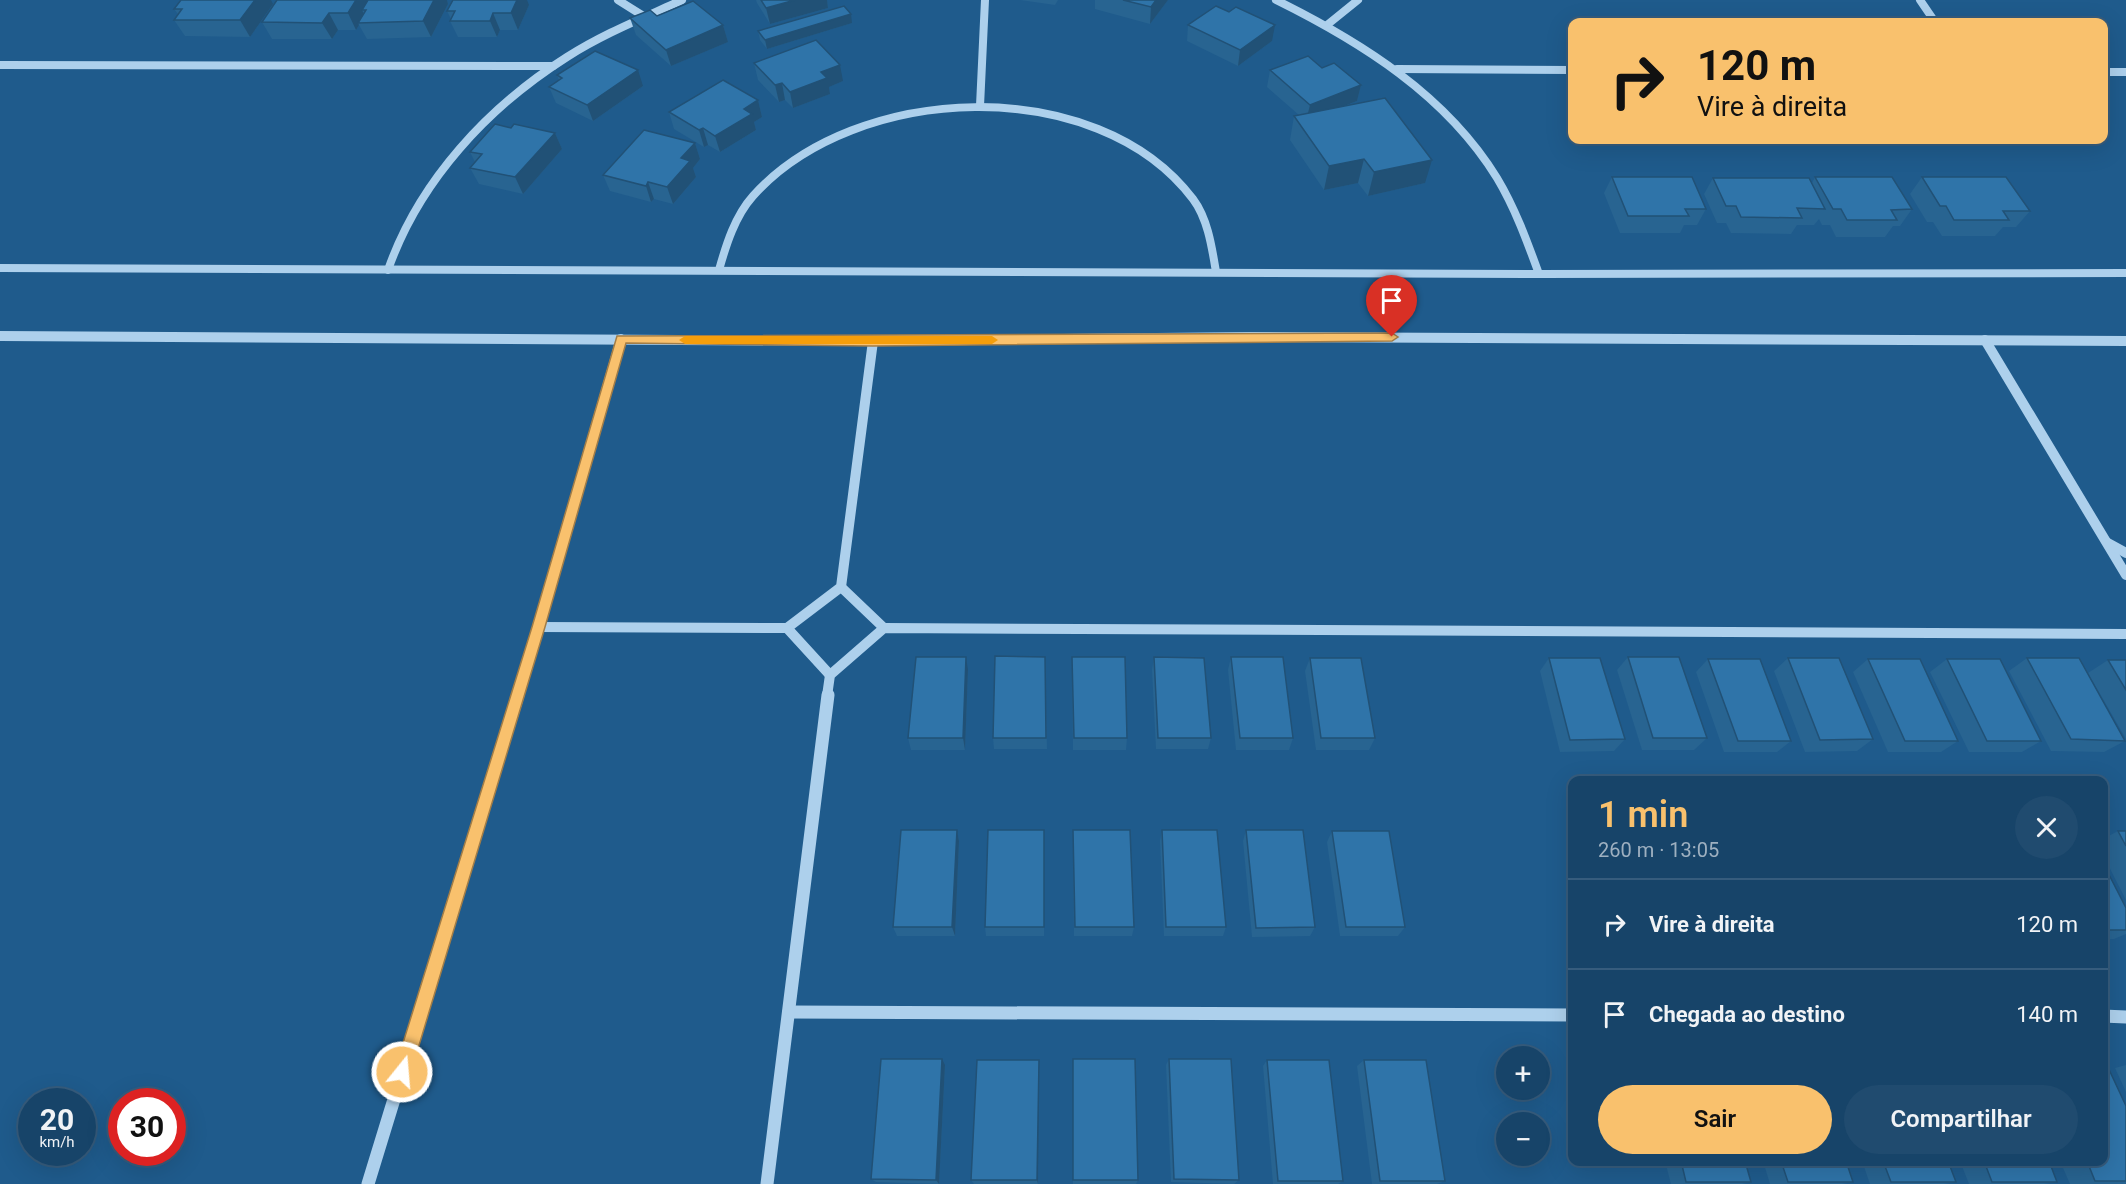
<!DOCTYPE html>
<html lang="pt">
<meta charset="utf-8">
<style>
:root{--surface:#174469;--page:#204b6f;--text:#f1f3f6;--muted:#9eb0c0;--line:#365c7d;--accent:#f9c16d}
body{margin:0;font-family:Roboto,sans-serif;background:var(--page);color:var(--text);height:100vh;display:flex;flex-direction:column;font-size:22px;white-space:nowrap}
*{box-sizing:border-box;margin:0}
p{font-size:20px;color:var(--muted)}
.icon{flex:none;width:33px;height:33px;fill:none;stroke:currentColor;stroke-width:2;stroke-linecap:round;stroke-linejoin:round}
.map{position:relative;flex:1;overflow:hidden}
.drawer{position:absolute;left:1568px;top:776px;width:540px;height:390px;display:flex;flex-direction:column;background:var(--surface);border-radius:12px;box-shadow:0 6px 24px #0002,0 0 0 2px var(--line)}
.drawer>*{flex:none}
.banner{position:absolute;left:1568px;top:18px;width:540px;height:126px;border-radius:12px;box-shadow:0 6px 24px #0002,0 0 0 2px var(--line);background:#f9c16d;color:#111;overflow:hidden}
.tools{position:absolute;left:1496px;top:1046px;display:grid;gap:12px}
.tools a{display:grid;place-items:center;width:54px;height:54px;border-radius:50%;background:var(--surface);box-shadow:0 6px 24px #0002,0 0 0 2px var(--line);font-size:30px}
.speed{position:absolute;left:18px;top:1088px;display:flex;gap:12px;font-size:30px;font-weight:700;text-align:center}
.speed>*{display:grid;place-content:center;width:78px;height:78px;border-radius:50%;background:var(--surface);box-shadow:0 6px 24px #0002,0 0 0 2px var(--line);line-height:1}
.speed small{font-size:15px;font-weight:400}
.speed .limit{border:9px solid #d22;background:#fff;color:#111}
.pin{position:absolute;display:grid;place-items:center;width:51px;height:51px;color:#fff;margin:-62px -26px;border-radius:50% 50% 50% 0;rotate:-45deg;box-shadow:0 0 6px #0007}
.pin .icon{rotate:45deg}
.me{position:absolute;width:66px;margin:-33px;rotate:17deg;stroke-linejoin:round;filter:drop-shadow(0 0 4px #0008)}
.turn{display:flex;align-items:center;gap:21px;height:126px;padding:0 30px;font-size:27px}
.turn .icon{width:78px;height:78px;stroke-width:2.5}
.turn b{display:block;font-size:42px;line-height:51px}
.round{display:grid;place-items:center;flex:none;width:63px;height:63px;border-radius:32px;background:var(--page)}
.overview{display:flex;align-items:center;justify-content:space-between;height:102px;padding:0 30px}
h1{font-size:36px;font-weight:600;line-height:45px;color:var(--accent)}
.action{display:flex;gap:12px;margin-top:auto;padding:12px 30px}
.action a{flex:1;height:69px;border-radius:36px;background:var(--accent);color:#111;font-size:24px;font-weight:600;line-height:69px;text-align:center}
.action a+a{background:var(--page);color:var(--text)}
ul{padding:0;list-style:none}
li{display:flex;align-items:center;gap:18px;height:90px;padding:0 30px;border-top:2px solid var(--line)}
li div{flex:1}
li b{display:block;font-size:22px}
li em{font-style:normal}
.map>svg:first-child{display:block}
</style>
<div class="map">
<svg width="2126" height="1184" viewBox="0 0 2126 1184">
<rect width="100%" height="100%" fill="#1f5b8c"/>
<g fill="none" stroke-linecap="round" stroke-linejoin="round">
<g stroke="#add0ec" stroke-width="8">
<path d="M618 0 645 17"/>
<path d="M1276 0C1361 42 1446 95 1497 178 1515 208 1527 241 1539 274"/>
<path d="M1920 0 1935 22"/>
<path d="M1327 25 1358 0"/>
<path d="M0 65 553 66"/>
<path d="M1397 69 1572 70"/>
<path d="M2103 72H2126"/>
<path d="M980 106 985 0"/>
<path d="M0 268 1539 274 2126 273"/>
<path d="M388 270C419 181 488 107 567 57 603 34 643 18 682 0"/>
<path d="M719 270C726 245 735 216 753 196 855 82 1097 72 1193 199 1208 219 1212 248 1216 272"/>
</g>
<g stroke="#add0ec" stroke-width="10">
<path d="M0 336 873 341 1250 337 2126 341"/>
<path d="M1985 340 2126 575"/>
<path d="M2108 543 2126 553"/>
<path d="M841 587 884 628"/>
<path d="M539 627 787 628 841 587 873 341"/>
<path d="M787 628 830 675"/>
<path d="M518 696 621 339"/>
<path d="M827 696 830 675 884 628 2126 634"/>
</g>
<g stroke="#add0ec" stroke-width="13">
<path d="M789 1012 1572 1015"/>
<path d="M2103 1016 2126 1017"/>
<path d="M368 1184 518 695"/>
<path d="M767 1184 828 695"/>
</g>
</g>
<g fill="#286491">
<path d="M277 0H447L448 4 431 37 367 39 359 25 356 30H338L332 39H272L262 22Z"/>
<path d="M756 0H827L828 8 770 24 757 3Z"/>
<path d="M1020 0H1058L1055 5Z"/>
<path d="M1095 0H1168L1150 24 1095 9Z"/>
<path d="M273 4 250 37 185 36 174 20 178 14 174 9Z"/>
<path d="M529 5 518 30H500L497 37H458L450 21 451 19 447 11Z"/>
<path d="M657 16 723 25 728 42 671 66 636 35 630 18Z"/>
<path d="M852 23 767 49 760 40 758 31Z"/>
<path d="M1188 25 1272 41 1238 66 1187 41Z"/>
<path d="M754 63 843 81 829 87 830 94 793 108 785 100 779 102 758 80Z"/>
<path d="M1322 68 1361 85 1357 101 1345 106 1425 183 1368 196 1358 183 1324 190 1290 140 1294 116 1299 115 1267 87 1270 70Z"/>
<path d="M557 75 643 86 593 121 556 103 549 87 559 80Z"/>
<path d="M758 100 762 117 754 122 756 130 720 152 708 145 704 147 674 129 669 112Z"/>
<path d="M511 128 555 133 562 149 523 194 479 184 470 168 475 162 470 152Z"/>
<path d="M695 143 700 159 693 168 696 177 673 204 654 199 651 202 610 191 603 175Z"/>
<path d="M1612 177 1706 209 1697 225H1684L1680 233H1620L1604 193Z"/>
<path d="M1815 177 1912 209 1900 226H1893L1885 237H1836L1830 225H1822L1819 219 1814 225H1797L1791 234 1731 233 1726 223H1717L1704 194 1713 178 1812 183Z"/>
<path d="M1922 177 2030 211 2016 227H2003L1995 236H1942L1933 222H1927L1910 194Z"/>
<path d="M1045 657 1047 749H994L993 738Z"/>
<path d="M1154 657 1211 738 1208 749H1156L1152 670Z"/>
<path d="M1231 657 1293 738 1289 750H1236L1228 670Z"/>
<path d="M1628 657 1707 738 1694 750H1642L1617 670Z"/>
<path d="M1310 658 1375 738 1369 750H1316L1305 671Z"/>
<path d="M1549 658 1625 739 1614 751 1560 752 1540 671Z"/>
<path d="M1788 658 1873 739 1857 751 1805 752 1774 671Z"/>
<path d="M2027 658 2125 741 2104 752 2051 751 2009 671Z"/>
<path d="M1708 659 1791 741 1777 752H1724L1696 672Z"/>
<path d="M1868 659 1958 741 1941 752H1888L1853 672Z"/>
<path d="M1947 659 2041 741 2022 752H1969L1930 672Z"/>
<path d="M2108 660H2126V739L2088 673Z"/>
<path d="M968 670 965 750H911L908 738Z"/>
<path d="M1072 670 1127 738 1126 750H1073Z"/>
<path d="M957 830 959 841 955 936H897L893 927Z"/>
<path d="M1162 830 1226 927 1223 936H1164L1160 841Z"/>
<path d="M1246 830 1315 927 1310 936 1252 937 1243 841Z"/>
<path d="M1332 831 1405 927 1398 936H1340L1327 842Z"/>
<path d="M2118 831H2126V900L2103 855V839Z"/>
<path d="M1073 840 1134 927 1132 936H1074Z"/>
<path d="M1044 841V936H986L985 927Z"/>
<path d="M2103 863 2126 908V934L2114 939H2103Z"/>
<path d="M1073 1059 1138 1180 1136 1184H1073Z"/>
<path d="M1169 1059 1239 1180 1234 1184 1171 1182 1166 1065Z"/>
<path d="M1267 1060 1343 1181 1338 1184H1273L1263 1066Z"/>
<path d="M1364 1060 1445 1181 1437 1184H1372L1357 1066Z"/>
<path d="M945 1065 939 1184 876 1182 871 1179Z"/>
<path d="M2126 1065V1092L2115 1068Z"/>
<path d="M1039 1066 1038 1184H974L971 1180Z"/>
<path d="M2126 1106V1184H2070L2060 1161H2103Z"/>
<path d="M1665 1161H1745L1751 1182 1742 1184H1671Z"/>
<path d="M1763 1161H1846L1853 1182 1842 1184H1770Z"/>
<path d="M1862 1161H1948L1956 1182 1944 1184H1870Z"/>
<path d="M1960 1161H2049L2057 1182 2044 1184H1969Z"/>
</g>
<g fill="#215176">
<path d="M255 0H271L273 4 250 37 240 20Z"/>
<path d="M356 0H369L366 10H362L365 16 358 23 359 25 356 30 348 13Z"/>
<path d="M434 0H447L448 4 431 37 423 21Z"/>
<path d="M517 0H527L529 5 518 30 511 13Z"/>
<path d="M795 0H827L828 8 770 24 766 8Z"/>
<path d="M1156 0H1168L1150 24 1151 7Z"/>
<path d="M329 13 338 30 332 39 322 23Z"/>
<path d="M493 13 500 30 497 37 490 21Z"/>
<path d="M851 14 852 23 767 49 765 40Z"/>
<path d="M723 25 728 42 671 66 666 50Z"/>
<path d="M1275 25 1272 41 1238 66 1240 50Z"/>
<path d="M840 65 843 81 829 87 830 94 793 108 790 92 821 72Z"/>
<path d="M638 70 643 86 593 121 587 105Z"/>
<path d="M782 83 785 100 779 102 775 85Z"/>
<path d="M1361 85 1357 101 1306 121 1310 105Z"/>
<path d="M758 100 762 117 754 122 756 130 720 152 715 136 744 109Z"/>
<path d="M703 128 708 145 704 147 699 130Z"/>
<path d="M555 133 562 149 523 194 515 177Z"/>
<path d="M695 143 700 159 693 168 696 177 673 204 667 187 681 158Z"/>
<path d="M1364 159 1358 183 1324 190 1329 166Z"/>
<path d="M1432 160 1425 183 1368 196 1374 172Z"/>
<path d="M648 182 654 199 651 202 646 186Z"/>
<path d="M966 657 968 670 965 750 963 738Z"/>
<path d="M957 830 959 841 955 936 952 927Z"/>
<path d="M942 1059 945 1065 939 1184 936 1180Z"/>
<path d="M1039 1060V1066L1038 1184 1037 1180Z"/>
</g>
<g fill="#2f74a9" stroke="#215176" stroke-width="1.5">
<path d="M181 0H255L240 20H174L182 9H174Z"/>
<path d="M277 0H356L348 13H329L322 23 262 22Z"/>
<path d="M368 0H434L423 21 358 23 366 10H362Z"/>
<path d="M453 0H517L511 13H493L490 21H450L455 11H447Z"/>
<path d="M761 0H795L766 8Z"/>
<path d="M1123 0H1156L1151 7Z"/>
<path d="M693 1 723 25 666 50 630 18 650 10 657 16Z"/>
<path d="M844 6 851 14 765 40 758 31Z"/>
<path d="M1216 6 1229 12 1236 7 1275 25 1240 50 1188 25Z"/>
<path d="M816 40 840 65 821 72 827 78 790 92 782 83 775 85 754 63Z"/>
<path d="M595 51 638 70 587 105 549 87 562 78 557 75Z"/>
<path d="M1308 56 1322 68 1334 63 1361 85 1310 105 1270 70Z"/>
<path d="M723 80 758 100 744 109 752 114 715 136 703 128 699 130 669 112Z"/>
<path d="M1385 98 1432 160 1374 172 1364 159 1329 166 1294 116Z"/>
<path d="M495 124 511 128 514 124 555 133 515 177 470 168 482 154 470 152Z"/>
<path d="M644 130 695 143 681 158 690 161 667 187 648 182 646 186 603 175Z"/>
<path d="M1612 177H1692L1706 209H1685L1689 216H1628Z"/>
<path d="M1815 177H1892L1912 209 1891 210 1897 220H1847L1841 209H1833Z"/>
<path d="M1922 177H2006L2030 211H2003L2009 220H1954L1946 206H1940Z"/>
<path d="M1713 178H1809L1825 209 1797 208 1802 218 1741 217 1736 206H1726Z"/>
<path d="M995 656 1045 657 1046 738H993Z"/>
<path d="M916 657H966L963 738H908Z"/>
<path d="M1072 657H1125L1127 738H1074Z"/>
<path d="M1154 657 1204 658 1211 738H1158Z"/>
<path d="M1231 657H1283L1293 738H1240Z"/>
<path d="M1628 657H1679L1707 738H1653Z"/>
<path d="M1310 658H1361L1375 738H1321Z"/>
<path d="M1549 658H1600L1625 739 1570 740Z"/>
<path d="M1788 658H1839L1873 739 1820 740Z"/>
<path d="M2027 658H2079L2125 741 2071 739Z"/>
<path d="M1708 659H1760L1791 741H1738Z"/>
<path d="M1868 659H1920L1958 741H1905Z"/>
<path d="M1947 659H2000L2041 741H1987Z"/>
<path d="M2108 660H2126V690Z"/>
<path d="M901 830H957L952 927H893Z"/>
<path d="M988 830H1044V927H985Z"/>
<path d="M1073 830H1130L1134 927H1075Z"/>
<path d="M1162 830H1217L1226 927H1166Z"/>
<path d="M1246 830H1303L1315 927 1256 928Z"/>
<path d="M1332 831H1389L1405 927H1346Z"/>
<path d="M2118 831H2126V846Z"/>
<path d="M2103 863 2126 908V930H2103Z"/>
<path d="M881 1059H942L936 1180 871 1179Z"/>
<path d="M1073 1059H1135L1138 1180H1073Z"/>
<path d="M1169 1059H1231L1239 1180 1174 1179Z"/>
<path d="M977 1060H1039L1037 1180H971Z"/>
<path d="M1267 1060H1329L1343 1181H1278Z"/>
<path d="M1364 1060H1426L1445 1181H1380Z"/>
<path d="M2103 1061H2105L2126 1106V1181H2095L2087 1161H2103Z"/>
<path d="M1681 1161H1745L1751 1182H1686Z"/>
<path d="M1781 1161H1846L1853 1182H1788Z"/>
<path d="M1883 1161H1948L1956 1182H1891Z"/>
<path d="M1984 1161H2049L2057 1182H1992Z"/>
</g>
<path fill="#f9c16d" stroke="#a27d47" stroke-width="1.5" d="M1392 333 1398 337 1392 341 873 346 626 343 545 627 411 1072 408 1079 402 1081 396 1079 394 1072 532 627 617 336Z"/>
<path fill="#f59e0b" d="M685 336H992L998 340 992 344H685L679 340Z"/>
</svg>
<div class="tools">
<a>+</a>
<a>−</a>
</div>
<div class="speed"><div>20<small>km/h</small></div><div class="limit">30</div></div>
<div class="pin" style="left:1392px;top:337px;background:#d93025"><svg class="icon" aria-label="arrive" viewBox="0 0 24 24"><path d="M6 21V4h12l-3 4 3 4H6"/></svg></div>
<svg class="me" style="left:402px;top:1072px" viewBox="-20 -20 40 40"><circle r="17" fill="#f9c16d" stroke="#fff" stroke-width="3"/><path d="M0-11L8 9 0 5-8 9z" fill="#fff"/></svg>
<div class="banner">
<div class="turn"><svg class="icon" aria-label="right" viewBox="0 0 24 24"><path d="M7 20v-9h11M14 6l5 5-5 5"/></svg><div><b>120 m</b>Vire à direita</div></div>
</div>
<section class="drawer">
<div class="overview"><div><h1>1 min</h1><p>260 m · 13:05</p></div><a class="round"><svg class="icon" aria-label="close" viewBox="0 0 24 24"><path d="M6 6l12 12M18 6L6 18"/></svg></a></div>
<ul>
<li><svg class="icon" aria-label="right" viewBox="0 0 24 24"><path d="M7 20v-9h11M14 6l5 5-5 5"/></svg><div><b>Vire à direita</b></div><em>120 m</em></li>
<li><svg class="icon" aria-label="arrive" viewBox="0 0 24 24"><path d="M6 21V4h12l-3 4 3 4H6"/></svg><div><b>Chegada ao destino</b></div><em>140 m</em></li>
</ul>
<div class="action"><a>Sair</a><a>Compartilhar</a></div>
</section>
</div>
